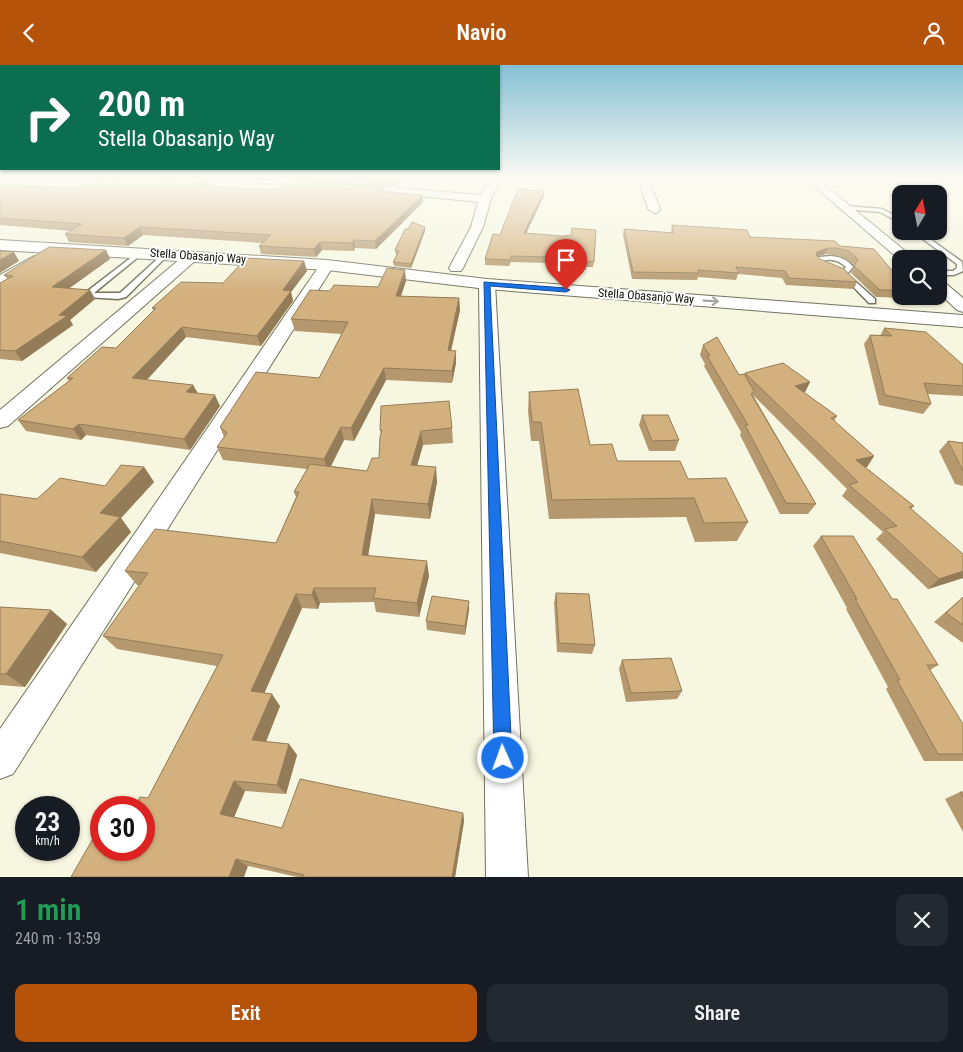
<!DOCTYPE html>
<meta charset="utf-8">
<style>
:root{--surface:#171b24;--page:#242831;--text:#f1f3f6;--muted:#9ea1a6;--accent:#b45309}
body{margin:0;font-family:"Roboto Condensed",sans-serif;background:var(--page);color:var(--text);height:100vh;display:flex;flex-direction:column;font-size:19px;white-space:nowrap}
*{box-sizing:border-box;margin:0}
p{font-size:16px;color:var(--muted)}
.icon{flex:none;width:28px;height:28px;fill:none;stroke:currentColor;stroke-width:2;stroke-linecap:round;stroke-linejoin:round}
.map{position:relative;height:812px;overflow:hidden}
.sheet{display:flex;flex-direction:column;background:var(--surface);flex:1}
.sheet>*{flex:none}
.guide{position:absolute;left:0px;top:0px;width:500px;height:105px;box-shadow:0 1px 4px #0004;background:#0b6e4f;color:#fff;overflow:hidden}
.needle{width:32px;rotate:10deg}
.controls{position:absolute;left:892px;top:120px;display:grid;gap:10px}
.controls a{display:grid;place-items:center;width:55px;height:55px;border-radius:10px;background:var(--surface);box-shadow:0 1px 4px #0004;font-size:25px}
.speed{position:absolute;left:15px;top:731px;display:flex;gap:10px;font-size:25px;font-weight:700;text-align:center}
.speed>*{display:grid;place-content:center;width:65px;height:65px;border-radius:50%;background:var(--surface);box-shadow:0 1px 4px #0004;line-height:1}
.speed small{font-size:12px;font-weight:400}
.speed .limit{border:8px solid #d22;background:#fff;color:#111}
.pin{position:absolute;display:grid;place-items:center;width:42px;height:42px;color:#fff;margin:-51px -21px;border-radius:50% 50% 50% 0;rotate:-45deg;box-shadow:0 0 5px #0007}
.pin .icon{rotate:45deg}
.me{position:absolute;width:55px;margin:-28px;rotate:358deg;stroke-linejoin:round;filter:drop-shadow(0 0 4px #0008)}
.turn{display:flex;align-items:center;gap:18px;height:105px;padding:0 15px;font-size:22px}
.turn .icon{width:65px;height:65px;stroke-width:2.5}
.turn b{display:block;font-size:35px;line-height:42px}
.round{display:grid;place-items:center;flex:none;width:52px;height:52px;border-radius:10px;background:var(--page)}
.headline{display:flex;align-items:center;justify-content:space-between;height:85px;padding:0 15px}
h1{font-size:30px;font-weight:600;line-height:38px;color:#1e9e55}
.action{display:flex;gap:10px;margin-top:auto;padding:10px 15px}
.action a{flex:1;height:58px;border-radius:10px;background:var(--accent);color:#fff;font-size:20px;font-weight:600;line-height:58px;text-align:center}
.action a+a{background:var(--page);color:var(--text)}
header{display:flex;justify-content:space-between;align-items:center;height:65px;padding:0 15px;background:var(--accent);color:#fff;font-size:22px;font-weight:600}
.map>svg:first-child{display:block}
</style>
<header><svg class="icon" aria-label="back" viewBox="0 0 24 24"><path d="M15 5l-7 7 7 7"/></svg>Navio<svg class="icon" aria-label="person" viewBox="0 0 24 24"><circle cx="12" cy="8" r="4"/><path d="M4 21q1-7 8-7t8 7"/></svg></header>
<div class="map">
<svg width="963" height="812" viewBox="0 0 963 812">
<rect width="100%" height="100%" fill="#f7f7e1"/>
<g fill="none" stroke-linecap="round" stroke-linejoin="round">
<g stroke="#73725f" stroke-width="3">
<g id="lane">
<path d="M846 141 882 144 901 154V158L880 147 844 144Z"/>
<path d="M912 166H919L962 197 963 206 954 210H939V206H953L957 203V199Z"/>
<path d="M141 185 143 186V188L94 228H120L164 188 169 189 126 232 118 234 85 232V228Z"/>
<path d="M831 191C840 192 847 194 853 202L847 209 875 234V238H869L844 212 840 208 846 202C839 195 831 193 822 196L830 202 827 204 818 199 815 195 820 192Z"/>
</g>
</g>
<g stroke="#73725f" stroke-width="2">
<g id="street">
<path d="M231 113H279L481 130 491 113H501L491 134 483 162 463 203 461 206H451L449 203 471 162 478 137 363 125 236 116Z"/>
<path d="M638 113H648L660 144 658 147 654 148 648 144Z"/>
<path d="M805 113H816L915 194H901V196Z"/>
<path d="M191 188 196 189 198 192 196 195 8 361 0 363V345L186 189Z"/>
<path d="M34 191 39 192 41 195 39 198 5 220 0 222V210Z"/>
<path d="M327 196 332 197 334 200 13 709 0 714V664L322 197Z"/>
<path d="M487 214 492 216 495 219 528 812H486L479 219 482 216Z"/>
<path d="M939 215 944 217 963 233V247L957 245 939 228Z"/>
</g>
</g>
<g stroke="#73725f" stroke-width="2">
<path id="secondary" d="M0 175 327 195 487 214 963 250V262L487 224 327 205 0 185Z"/>
</g>
<use href="#lane" fill="#fff" fill-rule="evenodd"/>
<use href="#street" fill="#fff" fill-rule="evenodd"/>
<use href="#secondary" fill="#fff" fill-rule="evenodd"/>
</g>
<g fill="#b5986d">
<path d="M306 113H403L394 121Z"/>
<path d="M0 120 78 123 211 122 274 125 383 122 384 126 423 137 376 184 355 183 354 186 322 185 316 192 261 189 259 181 263 178 143 170 128 181 69 177 65 169 71 166 0 160Z"/>
<path d="M544 131 526 168 594 197 593 202H586V205L567 203V206L547 205 548 198 511 197 509 201 485 200V194L500 170Z"/>
<path d="M672 160 750 172 840 181 901 216V231H906L905 233 876 232 851 208 854 201 852 198 845 193 834 190 825 189 818 192 820 194 857 217 854 224 786 220 782 213 738 209 736 215 698 212 697 215 632 214 623 170 624 164 671 168Z"/>
<path d="M425 162V166L411 203 394 201 393 197 397 190H396L395 185 408 164Z"/>
<path d="M106 185 110 194 68 224 90 225 95 234 70 255 73 260 22 296 0 294V218L7 214 4 210Z"/>
<path d="M304 196 307 206 291 227 293 236 261 281 186 272 147 315 193 320 198 329 220 341 190 385 86 370 81 375 26 366 18 355 69 316 67 313 116 283 154 246 152 243 223 218Z"/>
<path d="M406 216 401 231 459 233 460 245 451 286 456 298 452 318 386 315 354 376 344 375 331 401 367 406 379 393 381 369 380 365 452 363 453 378 423 380 417 400 437 417 430 454 375 449 368 490 429 511 419 552 376 547 374 537 320 538 318 544 302 543 264 628 280 641 266 677 289 679 297 690 286 729 245 726 234 752 282 763 463 748 464 756 455 812H297L248 801 144 785 148 733 217 601 117 584 103 571 140 520H137L125 506 276 478 296 432 294 427 307 404 223 395 217 382 224 372 220 362 319 313 342 269 295 266 291 254 330 226 378 222Z"/>
<path d="M884 263 963 300V331L927 329 931 339 923 349 879 340 864 279 870 270 880 271Z"/>
<path d="M703 280 739 310 744 309 745 308 810 317 805 327 804 328 837 351 834 356 874 391 867 402H865L914 441 911 444 963 513 928 524 876 474 883 467 842 431 847 424 753 330 816 439 808 449H780L740 370 741 367 704 301 705 299 700 290Z"/>
<path d="M529 327 590 380 617 396 748 457 737 476 695 477 686 452 549 454 539 376H531L528 346Z"/>
<path d="M642 350 679 375 675 386H649L639 360Z"/>
<path d="M948 376 963 378V421L955 419 939 386Z"/>
<path d="M144 402 154 417 121 453 131 467 96 507 0 488V429L37 434 105 421Z"/>
<path d="M821 471 892 534 938 600 930 605 963 689V696H924L886 624 888 622 846 544 847 543 813 481Z"/>
<path d="M556 528 595 580 592 589 557 587 554 538Z"/>
<path d="M963 532V578L934 557Z"/>
<path d="M0 542 51 545 67 559 25 622 0 620Z"/>
<path d="M469 545 465 570 427 565 426 556Z"/>
<path d="M622 595 682 626 677 634 626 637 619 604Z"/>
<path d="M960 727H963V767L945 734Z"/>
</g>
<g fill="#947c59">
<path d="M395 113H403L394 121 393 114Z"/>
<path d="M209 117 211 124 201 121Z"/>
<path d="M544 126V131L524 173V168Z"/>
<path d="M423 130V137L376 184 375 176Z"/>
<path d="M140 162 143 170 128 181 124 173Z"/>
<path d="M425 162V166L411 203V199Z"/>
<path d="M354 175 355 183 354 186 352 178Z"/>
<path d="M320 177 322 185 316 192 314 184Z"/>
<path d="M828 183 825 189 814 193 817 187Z"/>
<path d="M106 185 110 194 57 232 52 222Z"/>
<path d="M14 187 19 196 0 208V195Z"/>
<path d="M304 196 307 206 291 227 293 236 261 281 257 271 283 225Z"/>
<path d="M405 205 406 216 397 242 396 231Z"/>
<path d="M90 225 95 234 70 255 73 260 22 296 15 286 59 250Z"/>
<path d="M459 233 460 245 448 298V285Z"/>
<path d="M182 262 186 272 138 324 132 313Z"/>
<path d="M456 286V298L452 318V306Z"/>
<path d="M384 303 386 315 354 376 351 363Z"/>
<path d="M810 317 805 327 790 332 795 321Z"/>
<path d="M193 320 199 330 186 327Z"/>
<path d="M215 330 220 341 190 385 184 374Z"/>
<path d="M79 359 86 370 81 375 73 364Z"/>
<path d="M341 362 344 375 328 407 324 394Z"/>
<path d="M421 366 423 380 413 415 411 400Z"/>
<path d="M874 391 867 402 849 405 856 395Z"/>
<path d="M144 402 154 417 121 453 131 467 96 507 82 492 100 448Z"/>
<path d="M436 402 437 417 430 454 428 439Z"/>
<path d="M372 434 375 449 366 504 362 490Z"/>
<path d="M427 496 429 511 419 552 417 538Z"/>
<path d="M963 506V513L928 524 939 514Z"/>
<path d="M314 523 320 538 318 544 312 530Z"/>
<path d="M296 529 302 543 260 638 251 626Z"/>
<path d="M469 536V545L465 570V561Z"/>
<path d="M51 545 67 559 25 622 6 609Z"/>
<path d="M272 629 280 641 262 686 252 675Z"/>
<path d="M289 679 297 690 286 729 277 720Z"/>
<path d="M234 716 245 726 232 757 220 749Z"/>
<path d="M463 748 464 756 455 812H452Z"/>
<path d="M236 794 248 801 244 812H229Z"/>
</g>
<g fill="#d3b17f" stroke="#947c59">
<path d="M103 113 119 114 121 113H154L209 117 201 121 274 125 291 115 383 122 379 126 423 130 375 176 354 175 352 178 320 177 314 184 259 181 271 170 140 162 124 173 65 169 82 159 0 153V120L78 123Z"/>
<path d="M378 113H395L393 114Z"/>
<path d="M518 124 544 126 524 168 563 171 571 170 572 163 596 165 594 197 587 196V199L568 197 567 201 548 199 549 192 511 191 510 195 485 194 493 169 500 170Z"/>
<path d="M412 157 425 162 411 199 393 197 399 186 395 185 405 164H408Z"/>
<path d="M672 160 747 165 750 172 835 176 840 181 874 184 901 216V225H880L854 201 858 195 855 191 849 186 837 183H828L817 187 816 190 820 194 844 204 857 217 789 213 785 206 736 202 739 208 698 205 699 208 633 207 624 164 673 168Z"/>
<path d="M49 182 106 185 52 222 90 225 59 250 67 251 15 286 0 285V218L13 211 4 210Z"/>
<path d="M0 186 14 187 0 195Z"/>
<path d="M246 193 304 196 283 225 291 226 257 271 182 262 132 313 193 320 186 327 215 330 184 374 79 359 73 364 18 355 73 313H67L102 282 116 283 156 243H152L181 217 223 218Z"/>
<path d="M387 203 405 205 396 231 459 233 448 285 456 286 452 306 384 303 351 363 341 362 324 394 217 382 227 368 220 362 256 307 319 313 348 257 291 254 310 225 330 226 334 220 378 222Z"/>
<path d="M884 263 926 267 963 300V321L924 318 931 339 885 330 870 270 892 271Z"/>
<path d="M717 272 739 310 744 309 754 326 751 329 816 439 786 438 745 360H748L707 291H710L703 280Z"/>
<path d="M783 298 810 317 795 321 837 351 831 353 874 391 856 395 914 441 909 442 963 489V506L939 514 885 464 897 461 849 420 858 417 745 308Z"/>
<path d="M578 324 590 380 612 379 617 396H680L688 414 726 413 748 457 704 458 694 433 552 435 541 357H532L529 327Z"/>
<path d="M449 336 452 363 421 366 411 400 436 402 428 439 372 434 362 490 427 496 417 538 373 533 376 523H314L312 530 296 529 251 626 272 629 252 675 289 679 277 720 234 716 220 749 282 763 300 714 463 748 452 812H303L304 810 236 794 229 812H71L99 763 101 764V785H144V742H134L140 732 148 733 223 590 103 571 148 508 125 506 155 464 276 478 299 427H294L310 399 367 406 372 393H379L380 372 382 365H380L381 341Z"/>
<path d="M642 350H668L679 375 652 376Z"/>
<path d="M948 376 963 378V406Z"/>
<path d="M121 400 144 402 100 448 120 452 82 492 0 476V429L37 434 60 413 105 421Z"/>
<path d="M821 471H853L892 534H897L938 600H927L963 659V689H938L897 615H900L855 534H857Z"/>
<path d="M556 528 589 529 595 580 559 578Z"/>
<path d="M432 531 469 536 465 561 426 556Z"/>
<path d="M963 532V560L946 548Z"/>
<path d="M0 542 51 545 6 609H0Z"/>
<path d="M671 593 682 626 631 628 622 595Z"/>
<path d="M960 727H963V732Z"/>
</g>
<defs><path id="oneway-shaft" d="M-6 0H5M1.5-3L5.5 0L1.5 3" fill="none" stroke-width="1.6" stroke-linecap="round" stroke-linejoin="round" transform="scale(1.25)"/></defs>
<use stroke="#9f9f9c" href="#oneway-shaft" transform="translate(711 236) rotate(4)"/>
<linearGradient id="sky" x2="0" y2="1"><stop stop-color="#86c0d4"/><stop offset="0.5" stop-color="#fbfbf2"/><stop offset="1" stop-color="#fbfbf2" stop-opacity="0"/></linearGradient>
<rect width="963" height="227" fill="url(#sky)"/>
<path fill="#1a73e8" stroke="#114b97" d="M484 217 566 223 570 225 566 227 490 221 512 693 509 700 503 702 497 700 494 693Z"/>
<g text-anchor="middle" dominant-baseline="central" stroke-width="4" stroke-linejoin="round" paint-order="stroke">
<g font-size="12" fill="#101008" stroke="#fff">
<text transform="translate(198 191) rotate(4)">Stella Obasanjo Way</text>
<text transform="translate(646 231) rotate(4)">Stella Obasanjo Way</text>
</g>
</g>
</svg>
<div class="controls">
<a><svg class="needle" viewBox="-14 -14 28 28"><path d="M0-13l5 13h-10z" fill="#e53935"/><path d="M0 13l5-13h-10z" fill="#9ea1a6"/></svg></a>
<a><svg class="icon" aria-label="search" viewBox="0 0 24 24"><circle cx="10" cy="10" r="6"/><path d="M15 15l6 6"/></svg></a>
</div>
<div class="speed"><div>23<small>km/h</small></div><div class="limit">30</div></div>
<div class="pin" style="left:566px;top:225px;background:#d93025"><svg class="icon" aria-label="arrive" viewBox="0 0 24 24"><path d="M6 21V4h12l-3 4 3 4H6"/></svg></div>
<svg class="me" style="left:503px;top:693px" viewBox="-20 -20 40 40"><circle r="17" fill="#1a73e8" stroke="#fff" stroke-width="3"/><path d="M0-11L8 9 0 5-8 9z" fill="#fff"/></svg>
<div class="guide">
<div class="turn"><svg class="icon" aria-label="right" viewBox="0 0 24 24"><path d="M7 20v-9h11M14 6l5 5-5 5"/></svg><div><b>200 m</b>Stella Obasanjo Way</div></div>
</div>
</div>
<section class="sheet">
<div class="headline"><div><h1>1 min</h1><p>240 m · 13:59</p></div><a class="round"><svg class="icon" aria-label="close" viewBox="0 0 24 24"><path d="M6 6l12 12M18 6L6 18"/></svg></a></div>
<div class="action"><a>Exit</a><a>Share</a></div>
</section>
